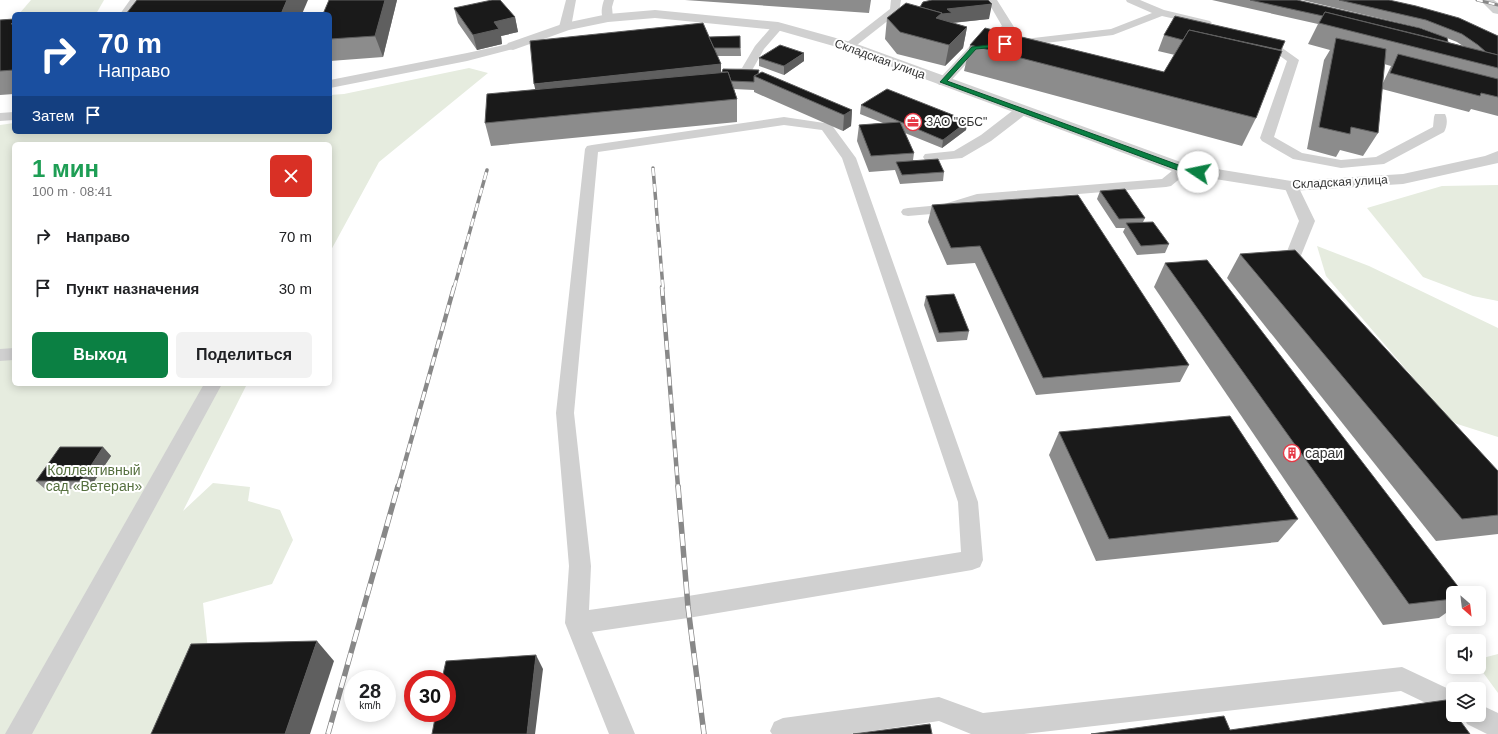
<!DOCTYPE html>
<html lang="ru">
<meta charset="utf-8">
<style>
:root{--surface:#fff;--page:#f2f2f2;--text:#202124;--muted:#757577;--accent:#0b8043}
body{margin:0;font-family:Helvetica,sans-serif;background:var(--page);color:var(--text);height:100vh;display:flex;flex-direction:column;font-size:15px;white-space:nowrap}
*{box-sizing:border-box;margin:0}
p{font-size:13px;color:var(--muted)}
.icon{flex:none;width:22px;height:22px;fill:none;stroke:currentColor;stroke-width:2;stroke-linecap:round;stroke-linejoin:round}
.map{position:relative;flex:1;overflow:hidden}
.details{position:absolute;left:12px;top:142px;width:320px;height:244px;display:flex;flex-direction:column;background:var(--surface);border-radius:6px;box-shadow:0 2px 10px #0003}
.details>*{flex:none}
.hud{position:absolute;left:12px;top:12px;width:320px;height:122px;border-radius:6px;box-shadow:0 2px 10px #0003;background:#1a4fa0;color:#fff;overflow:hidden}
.needle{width:26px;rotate:152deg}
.fabs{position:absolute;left:1446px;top:586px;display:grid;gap:8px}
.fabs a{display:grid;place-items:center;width:40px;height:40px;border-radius:6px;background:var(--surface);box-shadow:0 2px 10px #0003;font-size:20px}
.speed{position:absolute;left:344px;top:670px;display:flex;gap:8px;font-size:20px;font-weight:700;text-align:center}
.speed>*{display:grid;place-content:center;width:52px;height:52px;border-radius:50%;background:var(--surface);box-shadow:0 2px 10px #0003;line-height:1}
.speed small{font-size:10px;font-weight:400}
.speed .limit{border:6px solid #d22;background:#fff;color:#111}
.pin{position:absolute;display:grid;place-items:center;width:34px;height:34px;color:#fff;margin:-17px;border-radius:8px;box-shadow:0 2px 6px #0006}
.me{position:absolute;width:44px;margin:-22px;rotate:281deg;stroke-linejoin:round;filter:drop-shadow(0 0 3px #0008)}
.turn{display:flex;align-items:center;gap:14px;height:84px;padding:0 20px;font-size:18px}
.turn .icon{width:52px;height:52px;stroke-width:2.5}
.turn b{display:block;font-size:28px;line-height:34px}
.then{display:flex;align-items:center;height:38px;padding:0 20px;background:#0003;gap:8px;font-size:15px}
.round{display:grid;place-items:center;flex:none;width:42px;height:42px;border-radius:6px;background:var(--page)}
.head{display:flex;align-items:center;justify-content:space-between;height:68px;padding:0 20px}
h1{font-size:24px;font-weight:600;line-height:30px;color:#1e9e55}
.action{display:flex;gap:8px;margin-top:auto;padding:8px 20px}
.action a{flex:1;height:46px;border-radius:6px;background:var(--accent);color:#fff;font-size:16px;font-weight:600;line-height:46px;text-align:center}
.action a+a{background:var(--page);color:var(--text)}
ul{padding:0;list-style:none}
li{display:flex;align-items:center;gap:12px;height:52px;padding:0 20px}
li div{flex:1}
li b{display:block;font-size:15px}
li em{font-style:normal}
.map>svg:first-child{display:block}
</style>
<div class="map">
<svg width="1498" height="734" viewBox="0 0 1498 734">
<rect width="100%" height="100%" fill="#fff"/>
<g fill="#e6ecdf">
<path d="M31 0H104L96 14H19Z"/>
<path d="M469 68 488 73 379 162 330 252V144H14V384H247L183 511 213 483 250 487 248 501 280 510 293 540 272 584 203 603 208 650 170 734H0V125L14 123V132H330V95L344 94Z"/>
<path d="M1498 185V301L1473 296 1423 277 1367 208 1442 186Z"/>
<path d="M1317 246 1369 266 1498 328V437L1451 422 1326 276Z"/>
<path d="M1498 654V693L1479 667V659Z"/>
</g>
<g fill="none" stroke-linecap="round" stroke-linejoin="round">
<g fill="#d0d0d0" fill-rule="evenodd">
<path d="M130 0H140L130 14H120Z"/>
<path d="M566 0H576L571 27 565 30 559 27Z"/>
<path d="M604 0H614L612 7 613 18 612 20H604C600 14 602 6 604 0Z"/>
<path d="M891 0H901L899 12 853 48H845L843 46 845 44 890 9Z"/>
<path d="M987 0H997L1014 27 990 43 1111 29 1152 13 1127 2 1126 0H1140L1164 10 1210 21 1212 23 1206 26 1162 16 1113 35 978 51 947 85H939L937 82 939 79 970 46 975 44 976 42 1002 26Z"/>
<path d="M778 23 784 26 764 49 750 74 729 76 725 75 723 72 725 69 742 68 755 46 774 24Z"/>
<path d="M1263 36 1267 37 1299 60 1274 137 1302 153 1341 160 1376 157 1433 127 1434 117 1435 114H1445C1448 119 1447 127 1444 132L1384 164 1341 168 1293 159 1262 141 1260 138 1287 61 1259 41 1257 39 1259 37Z"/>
<path d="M513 43 517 44 519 46 517 48 467 61 330 88V80L467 53Z"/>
<path d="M1021 107 1026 108 1027 111 1026 114 991 141 962 158 930 161 925 160 923 157 925 154 954 151 981 135 1016 108Z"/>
<path d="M14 112V120L0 121V113Z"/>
<path d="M784 117 831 124 856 158 978 502 983 560 980 567 972 570 688 618 592 632 635 734H609L565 623 569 566 556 413 585 149 587 146 592 145ZM784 125 822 130 842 158 958 502 961 552 688 596 589 610 591 566 574 413 598 152Z"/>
<path d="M1183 165 1188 166 1190 169 1188 172 1171 186 1166 187 979 202 943 213 908 216 903 215 901 212 903 209 908 208 941 205 977 194 1162 179 1178 166Z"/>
<path d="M1291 182 1296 183 1298 186 1315 221 1298 263 1303 270 1301 274C1291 276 1287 272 1282 264L1299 221 1284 186 1286 183Z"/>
<path d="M14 348V360L0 361V349Z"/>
<path d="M204 384H222L32 734H5Z"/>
<path d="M1402 667 1453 691V715H1456L1453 716 1401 691 1024 734H971L939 721 851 734H772L770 731 774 722 783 718 939 697 983 713Z"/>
<path d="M1479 704 1498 713V734H1487L1467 724 1463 715H1479Z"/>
</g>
<g fill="#d0d0d0" fill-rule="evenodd">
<path d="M1480 0H1494L1498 3V14L1493 13Z"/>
<path d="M655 10 778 22 854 43 1186 164 1291 181 1403 174 1485 156 1498 151V163L1403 184 1291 191 1177 173 844 49 777 30 655 18 608 22 569 30 513 50 508 49 506 46 508 43 565 23 608 14Z"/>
</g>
<g stroke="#888" stroke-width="3">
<path id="rail-far3" d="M1477 0 1498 5"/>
</g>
<g stroke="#888" stroke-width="3.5">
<g id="rail-far2">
<path d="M653 168 663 288"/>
<path d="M454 288 487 170"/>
</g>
</g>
<g stroke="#888" stroke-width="4.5">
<g id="rail-far1">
<path d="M662 287 678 487"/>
<path d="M398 487 454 287"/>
</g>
</g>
<g stroke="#888" stroke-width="5.5">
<g id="rail">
<path d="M678 486 688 607 704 734"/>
<path d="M328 734 398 486"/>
</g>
</g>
<use href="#rail-far3" stroke="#fff" stroke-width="2" stroke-dasharray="6" stroke-linecap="butt"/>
<use href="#rail-far2" stroke="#fff" stroke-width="2.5" stroke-dasharray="8" stroke-linecap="butt"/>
<use href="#rail-far1" stroke="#fff" stroke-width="3" stroke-dasharray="9" stroke-linecap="butt"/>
<use href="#rail" stroke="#fff" stroke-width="4" stroke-dasharray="12" stroke-linecap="butt"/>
</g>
<g fill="#8c8c8c" fill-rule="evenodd">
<path d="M397 0 383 57 330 61V14Z"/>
<path d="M685 0H871L869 13Z"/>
<path d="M931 0H988L989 19 953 23 967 27 963 48 945 66 897 54 885 39 887 18 920 7Z"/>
<path d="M1212 0H1297L1437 34 1421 28 1302 0H1389L1498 36V116L1471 109 1469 112 1382 89 1378 133 1363 156 1340 150 1336 157 1307 149 1324 60 1330 50 1308 44 1318 24ZM1447 38 1457 42 1463 46 1448 42ZM1384 64 1391 66 1382 85Z"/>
<path d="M454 8 515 17 518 32 501 36 502 44 477 50 458 23Z"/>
<path d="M1175 16 1256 118 1242 146 964 71 970 45 1164 72 1175 55 1158 51 1164 35Z"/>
<path d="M14 19V94L0 95V20Z"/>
<path d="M740 36 741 56H717L721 64V72L759 70 758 74 852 110 851 126 843 131 754 92V90L734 89 737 99V122L491 146 485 123 535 89 709 37Z"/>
<path d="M759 58 804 61 784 75 759 66Z"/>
<path d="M861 105 966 130 942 148 905 133 914 153 913 160 944 172 943 181 900 184 895 170 869 172 857 141 859 125 883 123 860 114Z"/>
<path d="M1100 191 1145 218 1143 222 1169 244 1165 253 1137 255 1123 232 1125 228H1116L1097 199Z"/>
<path d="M932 205 1189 365 1180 382 1036 395 975 263 947 265 928 222Z"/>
<path d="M1240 254 1498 471V534L1436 541 1227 278Z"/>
<path d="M1165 263 1453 593V608L1439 618 1383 625 1154 287Z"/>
<path d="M926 296 969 331 967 340 937 342 924 305Z"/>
<path d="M1059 432 1298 519 1278 542 1096 561 1049 455Z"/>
<path d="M103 447 111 456 89 489H45L36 481Z"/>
</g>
<g fill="#5f5f5f">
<path d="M287 0H308L302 14H281Z"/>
<path d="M385 0H397L383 57 375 36Z"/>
<path d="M992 4 989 19 950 23 949 28 932 15 947 9Z"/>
<path d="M515 17 518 32 501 36 502 44 477 50 473 35 494 22Z"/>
<path d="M967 27 963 48 945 66 949 45Z"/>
<path d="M804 53V61L784 75V66Z"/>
<path d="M721 64V81L539 106 534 84Z"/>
<path d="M852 110 851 126 843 131 844 115Z"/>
<path d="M968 121 966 130 942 148 943 140Z"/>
<path d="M103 447 111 456 89 489 81 481Z"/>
<path d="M317 641 334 661 310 734H285Z"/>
<path d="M536 655 543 669 535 734H527Z"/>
</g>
<g fill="#1a1a1a" stroke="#5f5f5f">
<path d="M137 0H287L281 14H126Z"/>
<path d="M329 0H385L375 36 330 39V14H323Z"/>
<path d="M492 0H500L515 17 494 22 499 29 473 35 454 8Z"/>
<path d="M932 0H988L992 4 947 9 952 13 942 14V13L920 7 923 2Z"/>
<path d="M1250 0H1297L1420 28 1447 38 1448 42 1325 12 1323 16Z"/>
<path d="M1339 0H1389L1416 6 1459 18 1498 36V55L1486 52 1478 45 1462 34 1426 20Z"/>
<path d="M906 3 942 13 936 18 967 27 949 45 900 32 887 18Z"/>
<path d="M1325 12 1498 55V68L1319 23Z"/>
<path d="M1175 16 1285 41 1281 50 1189 30 1183 40 1164 35Z"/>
<path d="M14 19V21L11 24H14V70L0 71V20Z"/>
<path d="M703 23 721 64 534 84 530 41Z"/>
<path d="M985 28 1164 72 1189 30 1282 51 1256 118 970 45Z"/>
<path d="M740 36V48H714L709 37Z"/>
<path d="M1336 38 1386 49 1378 133 1351 127 1350 134 1319 127Z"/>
<path d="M780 45 804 53 784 66 759 58Z"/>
<path d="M1398 54 1498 79V97L1481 93 1480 96 1390 73Z"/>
<path d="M723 69 759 70 758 74 754 76V82L731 81 728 72H722Z"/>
<path d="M728 72 737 99 485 123 487 94Z"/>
<path d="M762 72 852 110 844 115 754 76Z"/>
<path d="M887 89 968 121 943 140 861 105Z"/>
<path d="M900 122 914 153 871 156 859 125Z"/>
<path d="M938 159 944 172 902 175 896 162Z"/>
<path d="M1125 189 1145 218 1119 219 1100 191Z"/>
<path d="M1078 195 1189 365 1043 378 980 246 951 248 932 205Z"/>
<path d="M1153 222 1169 244 1141 246 1126 223Z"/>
<path d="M1295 250 1498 471V515L1462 519 1240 254Z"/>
<path d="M1207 260 1463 593H1453V599L1409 604 1165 263Z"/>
<path d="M954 294 969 331 939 333 926 296Z"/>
<path d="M1230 416 1298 519 1109 539 1059 432Z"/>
<path d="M60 447H103L81 481H36Z"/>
<path d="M317 641 285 734H151L191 644Z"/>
<path d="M536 655 527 734H432L436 713H447V679H442L446 661Z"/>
<path d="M1446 700 1453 710V715H1456L1470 734H1091L1224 716 1230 730Z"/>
<path d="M930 724 932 734H853Z"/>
</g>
<path fill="#0b8043" stroke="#07532c" d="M1005 43 1008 44 1007 46 976 49 947 81 1184 167 1198 169 1202 172 1198 174 1180 171 940 82 972 47Z"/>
<defs>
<g id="office-ring" transform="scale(0.9)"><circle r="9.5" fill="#fff" stroke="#e63946" stroke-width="1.5"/><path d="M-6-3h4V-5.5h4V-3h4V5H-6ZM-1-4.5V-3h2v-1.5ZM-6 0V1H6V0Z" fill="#e63946"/></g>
<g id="building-ring" transform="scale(0.9)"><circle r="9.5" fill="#fff" stroke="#e63946" stroke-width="1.5"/><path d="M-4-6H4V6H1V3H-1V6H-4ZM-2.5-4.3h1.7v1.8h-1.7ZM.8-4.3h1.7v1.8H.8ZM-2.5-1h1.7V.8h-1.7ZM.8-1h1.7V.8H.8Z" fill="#e63946"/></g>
</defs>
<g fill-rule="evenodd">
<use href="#office-ring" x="913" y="122"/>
<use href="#building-ring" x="1292" y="453"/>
</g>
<g text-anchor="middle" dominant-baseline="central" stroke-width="4" stroke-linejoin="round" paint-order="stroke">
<g font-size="12" fill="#333" stroke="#fff">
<text transform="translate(880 59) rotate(20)">Складская улица</text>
<text transform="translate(1340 182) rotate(-3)">Складская улица</text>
</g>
<g font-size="12" fill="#333" stroke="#fff" text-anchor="start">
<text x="926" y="122">ЗАО "СБС"</text>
</g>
<g font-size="14" fill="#333" stroke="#fff" text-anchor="start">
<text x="1305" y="453">сараи</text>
</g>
<g font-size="14" fill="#56703f" stroke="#fff">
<text x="94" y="470">Коллективный<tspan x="94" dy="16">сад «Ветеран»</tspan></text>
</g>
</g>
</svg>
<div class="fabs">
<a><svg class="needle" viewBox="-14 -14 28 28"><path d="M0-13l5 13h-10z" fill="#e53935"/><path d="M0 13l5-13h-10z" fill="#757577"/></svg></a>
<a><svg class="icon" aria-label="sound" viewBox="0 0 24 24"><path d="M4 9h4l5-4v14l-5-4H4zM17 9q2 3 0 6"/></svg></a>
<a><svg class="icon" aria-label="layers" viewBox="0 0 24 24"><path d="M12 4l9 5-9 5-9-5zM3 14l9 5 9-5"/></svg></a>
</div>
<div class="speed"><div>28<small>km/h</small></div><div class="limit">30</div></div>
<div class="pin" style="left:1005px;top:44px;background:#d93025"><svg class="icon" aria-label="arrive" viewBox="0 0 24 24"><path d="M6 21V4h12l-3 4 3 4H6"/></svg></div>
<svg class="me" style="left:1198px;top:172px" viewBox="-20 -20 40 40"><circle r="19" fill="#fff"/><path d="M0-13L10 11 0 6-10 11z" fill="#0b8043"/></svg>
<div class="hud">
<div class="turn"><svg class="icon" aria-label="right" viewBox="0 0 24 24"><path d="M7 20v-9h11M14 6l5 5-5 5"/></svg><div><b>70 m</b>Направо</div></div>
<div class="then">Затем<svg class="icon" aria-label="arrive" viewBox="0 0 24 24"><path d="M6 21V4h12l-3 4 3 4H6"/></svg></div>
</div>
<section class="details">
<div class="head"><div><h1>1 мин</h1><p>100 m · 08:41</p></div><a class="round" style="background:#d93025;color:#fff"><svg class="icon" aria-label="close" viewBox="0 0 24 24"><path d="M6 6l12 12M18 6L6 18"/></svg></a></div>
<ul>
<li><svg class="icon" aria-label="right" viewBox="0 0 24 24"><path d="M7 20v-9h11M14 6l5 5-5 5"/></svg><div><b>Направо</b></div><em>70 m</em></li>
<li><svg class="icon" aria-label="arrive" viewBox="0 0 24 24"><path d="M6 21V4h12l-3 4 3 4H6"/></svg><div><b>Пункт назначения</b></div><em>30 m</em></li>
</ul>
<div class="action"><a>Выход</a><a>Поделиться</a></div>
</section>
</div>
